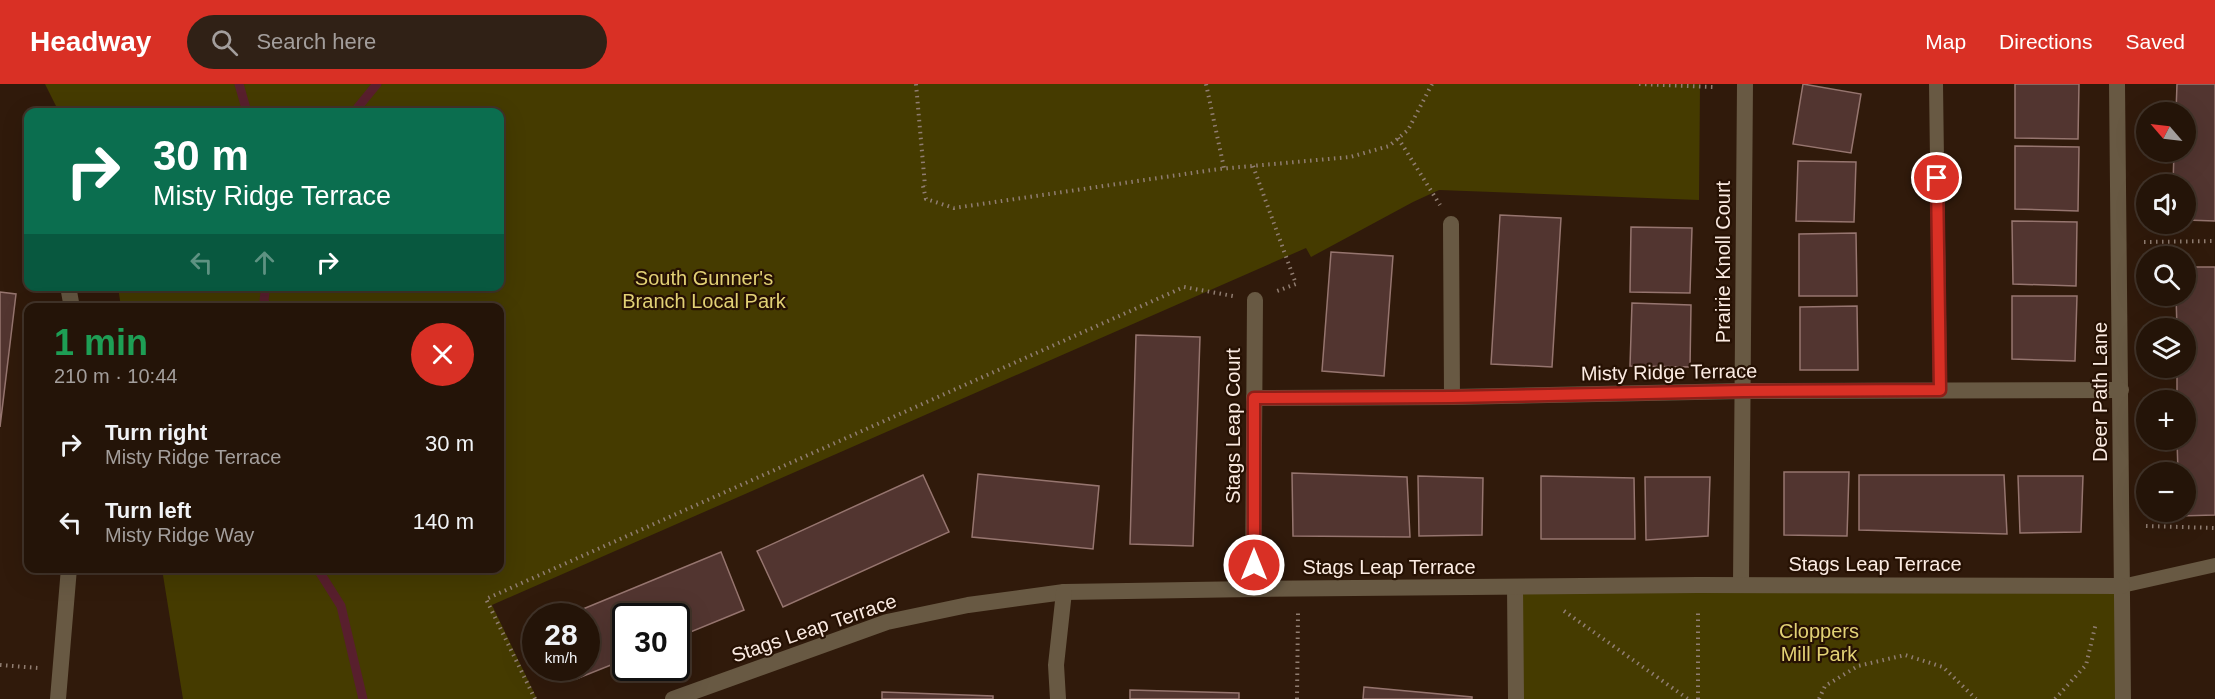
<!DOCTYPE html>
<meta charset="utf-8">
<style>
:root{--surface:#241408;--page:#302116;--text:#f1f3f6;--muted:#a39e9c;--line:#413329;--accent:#d93025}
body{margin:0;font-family:Arial,sans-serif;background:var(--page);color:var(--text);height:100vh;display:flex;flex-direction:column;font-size:22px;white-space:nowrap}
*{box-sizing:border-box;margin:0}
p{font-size:20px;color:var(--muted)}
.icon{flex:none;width:33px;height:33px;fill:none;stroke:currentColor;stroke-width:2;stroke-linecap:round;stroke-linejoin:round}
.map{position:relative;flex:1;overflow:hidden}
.panel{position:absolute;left:24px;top:219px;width:480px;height:270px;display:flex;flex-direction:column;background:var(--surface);border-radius:12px;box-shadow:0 6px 24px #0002,0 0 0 2px var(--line)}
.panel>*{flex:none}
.banner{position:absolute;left:24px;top:24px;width:480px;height:183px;border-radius:12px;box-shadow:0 6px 24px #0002,0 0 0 2px var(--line);background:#0b6e4f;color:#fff;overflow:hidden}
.needle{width:39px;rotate:298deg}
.controls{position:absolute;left:2136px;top:18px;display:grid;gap:12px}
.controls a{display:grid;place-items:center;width:60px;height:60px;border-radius:50%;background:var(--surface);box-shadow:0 6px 24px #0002,0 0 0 2px var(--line);font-size:30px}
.speed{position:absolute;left:522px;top:519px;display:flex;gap:12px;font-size:30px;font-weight:700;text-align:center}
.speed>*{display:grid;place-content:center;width:78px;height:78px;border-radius:50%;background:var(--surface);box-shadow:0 6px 24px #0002,0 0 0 2px var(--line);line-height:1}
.speed small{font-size:15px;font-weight:400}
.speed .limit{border:3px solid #111;border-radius:9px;background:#fff;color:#111}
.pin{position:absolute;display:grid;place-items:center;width:51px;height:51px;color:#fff;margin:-26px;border:3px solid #fff;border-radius:50%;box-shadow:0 2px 6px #0007}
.me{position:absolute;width:66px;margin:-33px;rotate:0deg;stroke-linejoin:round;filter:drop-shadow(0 0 4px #0008)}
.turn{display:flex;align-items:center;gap:21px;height:126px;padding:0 30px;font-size:27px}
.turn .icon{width:78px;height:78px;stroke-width:2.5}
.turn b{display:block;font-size:42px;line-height:51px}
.lanes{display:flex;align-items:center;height:57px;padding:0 30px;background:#0003;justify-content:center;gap:30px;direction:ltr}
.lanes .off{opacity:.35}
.round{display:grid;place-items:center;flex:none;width:63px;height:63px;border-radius:32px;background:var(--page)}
.headline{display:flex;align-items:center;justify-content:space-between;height:102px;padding:0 30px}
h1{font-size:36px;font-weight:600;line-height:45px;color:#1e9e55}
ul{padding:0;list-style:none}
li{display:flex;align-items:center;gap:18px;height:78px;padding:0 30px}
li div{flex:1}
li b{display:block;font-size:22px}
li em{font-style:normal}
header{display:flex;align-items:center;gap:36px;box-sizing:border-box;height:84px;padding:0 30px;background:var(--accent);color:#fff}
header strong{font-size:28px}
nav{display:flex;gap:33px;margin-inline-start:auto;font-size:21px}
.search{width:420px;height:54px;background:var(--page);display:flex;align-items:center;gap:15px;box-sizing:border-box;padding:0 21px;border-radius:33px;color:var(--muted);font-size:22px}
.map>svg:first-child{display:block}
</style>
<header>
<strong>Headway</strong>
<div class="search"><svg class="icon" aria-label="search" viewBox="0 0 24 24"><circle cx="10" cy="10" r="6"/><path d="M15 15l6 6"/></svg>Search here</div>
<nav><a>Map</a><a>Directions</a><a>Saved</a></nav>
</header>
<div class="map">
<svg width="2215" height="615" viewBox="0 0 2215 615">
<rect width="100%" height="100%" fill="#301a0b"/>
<g fill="#453b00">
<path d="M45 0H1700L1699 116 1439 106 1413 118 1311 173 1306 164 492 521 537 615H183L162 485 500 484V224L121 223 118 203 500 202V28H59Z"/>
<path d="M2122 502 2123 615H1516L1515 503Z"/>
</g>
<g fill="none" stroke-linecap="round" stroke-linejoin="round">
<g stroke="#581f2d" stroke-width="9">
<path d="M239 0 247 28"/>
<path d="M354 28 377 0"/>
<path d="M266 202 264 216 267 224"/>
<path d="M317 484 341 522 363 615"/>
</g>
</g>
<g fill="#523530" stroke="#96756f" stroke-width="1.5">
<path d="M1803 0 1861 10 1851 69 1793 60Z"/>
<path d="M2015 0H2079L2078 55 2015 54Z"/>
<path d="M2177 0H2215V137L2186 136V100H2173L2174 68H2186V28H2176Z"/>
<path d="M2015 62 2079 63 2078 127 2015 125Z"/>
<path d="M1798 77 1856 78 1854 138 1796 137Z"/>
<path d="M1500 131 1561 134 1552 283 1491 280Z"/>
<path d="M2012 137 2077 138 2076 202 2013 200Z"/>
<path d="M1631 143 1692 144 1690 209 1630 208Z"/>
<path d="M1856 149 1857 212H1799V150Z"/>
<path d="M1331 168 1393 172 1384 292 1322 287Z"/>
<path d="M2186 183H2215V431L2178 432V428H2186V388H2178L2177 356H2186V316H2177V284H2186V244H2177L2176 212H2186Z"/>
<path d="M0 208 16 210 0 343Z"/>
<path d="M2012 212H2077L2075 277 2012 275Z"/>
<path d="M1632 219 1691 221 1690 283 1630 282Z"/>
<path d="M1857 222 1858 286H1800V223Z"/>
<path d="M1136 251 1200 253 1193 462 1130 460Z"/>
<path d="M1784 388H1849L1847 452 1784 451Z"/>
<path d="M1292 389 1407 393 1410 453 1293 452Z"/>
<path d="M978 390 1099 402 1093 465 972 453Z"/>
<path d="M923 391 949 448 783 523 757 467Z"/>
<path d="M1859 391H2004L2007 450 1859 446Z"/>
<path d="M1418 392 1483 394 1482 451 1419 452Z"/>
<path d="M1541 392 1634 394 1635 455H1541Z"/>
<path d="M2018 392H2083L2081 448 2020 449Z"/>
<path d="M1645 393H1710L1708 452 1646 456Z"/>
<path d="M721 468 744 526 676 554V532H626V575L576 595 571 584H586V532H566Z"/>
<path d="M1364 603 1472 613V615H1363Z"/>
<path d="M1130 606 1239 609V615H1130Z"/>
<path d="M882 608 993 612V615H882Z"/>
</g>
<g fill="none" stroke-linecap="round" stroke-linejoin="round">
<g stroke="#907d71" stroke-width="4" stroke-dasharray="1.5 4.5" stroke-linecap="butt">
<path d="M916 0 925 102"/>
<path d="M1206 0 1224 84"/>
<path d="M1639 0 1714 3"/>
<path d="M1398 54 1440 121"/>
<path d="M1253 82 1296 200 1277 207"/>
<path d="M923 102 926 115 954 124 1219 85 1350 73 1389 62 1408 46 1432 0"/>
<path d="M2144 158 2215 157"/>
<path d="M2146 442 2215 444"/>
<path d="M1564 527 1688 615"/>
<path d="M0 581 38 584"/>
<path d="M535 615 486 515 1184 203 1233 212"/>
<path d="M1297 615 1298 529"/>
<path d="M1698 615V526"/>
<path d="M1819 615 1825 602 1858 582 1905 571 1943 583 1976 615"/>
<path d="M2055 615 2086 581 2096 539"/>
</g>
<g stroke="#685943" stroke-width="14">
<path d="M1936 0 1940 306"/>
<path d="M2122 502 2215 481"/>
</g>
<g stroke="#685943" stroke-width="16">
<path d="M2117 0 2123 615"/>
<path d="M1451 140 1452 313"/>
<path d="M68 202 72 224"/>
<path d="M1254 314 1452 313 1744 307 2121 306"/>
<path d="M1741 501 1745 0"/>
<path d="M1515 503 1516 615"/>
<path d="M1253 505 1255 216"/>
<path d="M58 615 69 484"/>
<path d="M673 615 887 538 968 521 1064 508 1253 505 1698 501 2122 502"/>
<path d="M1058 615 1056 581 1064 508"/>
</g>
</g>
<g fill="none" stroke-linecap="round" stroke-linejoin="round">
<g stroke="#8d1f18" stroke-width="15">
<path id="route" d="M1254 481V314L1452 313 1744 307 1940 306 1937 94"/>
</g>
<use href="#route" stroke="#d93025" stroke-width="10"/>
</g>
<g text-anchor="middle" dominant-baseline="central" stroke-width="4.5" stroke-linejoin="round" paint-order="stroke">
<g font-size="20" fill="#fbebe2" stroke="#261103">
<text transform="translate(1723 178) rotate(-90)">Prairie Knoll Court</text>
<text transform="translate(1669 288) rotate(-1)">Misty Ridge Terrace</text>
<text transform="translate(2100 308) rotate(-90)">Deer Path Lane</text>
<text transform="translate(1233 342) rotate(-90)">Stags Leap Court</text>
<text x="1875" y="480">Stags Leap Terrace</text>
<text x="1389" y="483">Stags Leap Terrace</text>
<text transform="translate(814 544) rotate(-19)">Stags Leap Terrace</text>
</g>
<g font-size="20" fill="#e2d175" stroke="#261103">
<text x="704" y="194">South Gunner's<tspan x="704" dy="23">Branch Local Park</tspan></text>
<text x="1819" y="547">Cloppers<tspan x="1819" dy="23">Mill Park</tspan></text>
</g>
</g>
</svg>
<div class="controls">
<a><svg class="needle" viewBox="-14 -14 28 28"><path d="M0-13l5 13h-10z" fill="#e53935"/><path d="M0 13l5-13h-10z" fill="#a39e9c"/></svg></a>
<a><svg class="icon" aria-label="sound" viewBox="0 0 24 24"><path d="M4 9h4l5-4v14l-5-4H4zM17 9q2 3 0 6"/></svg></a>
<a><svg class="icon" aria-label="search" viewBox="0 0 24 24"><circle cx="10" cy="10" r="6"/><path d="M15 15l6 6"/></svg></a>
<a><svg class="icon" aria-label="layers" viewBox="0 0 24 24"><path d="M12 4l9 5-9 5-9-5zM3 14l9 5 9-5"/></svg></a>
<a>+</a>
<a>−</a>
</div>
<div class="speed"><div>28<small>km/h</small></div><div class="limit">30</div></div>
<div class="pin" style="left:1937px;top:94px;background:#d93025"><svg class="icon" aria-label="arrive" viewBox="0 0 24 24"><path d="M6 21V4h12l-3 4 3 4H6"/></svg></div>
<svg class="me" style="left:1254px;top:481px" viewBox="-20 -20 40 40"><circle r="17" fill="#d93025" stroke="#fff" stroke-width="3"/><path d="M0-11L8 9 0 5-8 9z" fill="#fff"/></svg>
<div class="banner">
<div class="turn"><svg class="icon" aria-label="right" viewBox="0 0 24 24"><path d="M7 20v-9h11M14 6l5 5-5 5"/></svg><div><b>30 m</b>Misty Ridge Terrace</div></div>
<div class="lanes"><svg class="icon off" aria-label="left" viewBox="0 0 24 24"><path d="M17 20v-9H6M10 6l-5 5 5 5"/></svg><svg class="icon off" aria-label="ahead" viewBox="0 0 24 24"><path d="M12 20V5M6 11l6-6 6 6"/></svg><svg class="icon" aria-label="right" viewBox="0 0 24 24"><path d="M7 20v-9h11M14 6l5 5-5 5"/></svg></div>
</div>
<section class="panel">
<div class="headline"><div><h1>1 min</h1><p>210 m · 10:44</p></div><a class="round" style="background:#d93025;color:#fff"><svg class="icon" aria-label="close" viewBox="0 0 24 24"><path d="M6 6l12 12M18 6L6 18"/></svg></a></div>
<ul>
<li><svg class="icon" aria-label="right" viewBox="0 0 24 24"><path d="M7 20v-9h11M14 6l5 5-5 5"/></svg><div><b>Turn right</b><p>Misty Ridge Terrace</p></div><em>30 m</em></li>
<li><svg class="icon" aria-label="left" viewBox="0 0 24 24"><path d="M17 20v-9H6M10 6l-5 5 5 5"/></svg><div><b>Turn left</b><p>Misty Ridge Way</p></div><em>140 m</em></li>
</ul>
</section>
</div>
